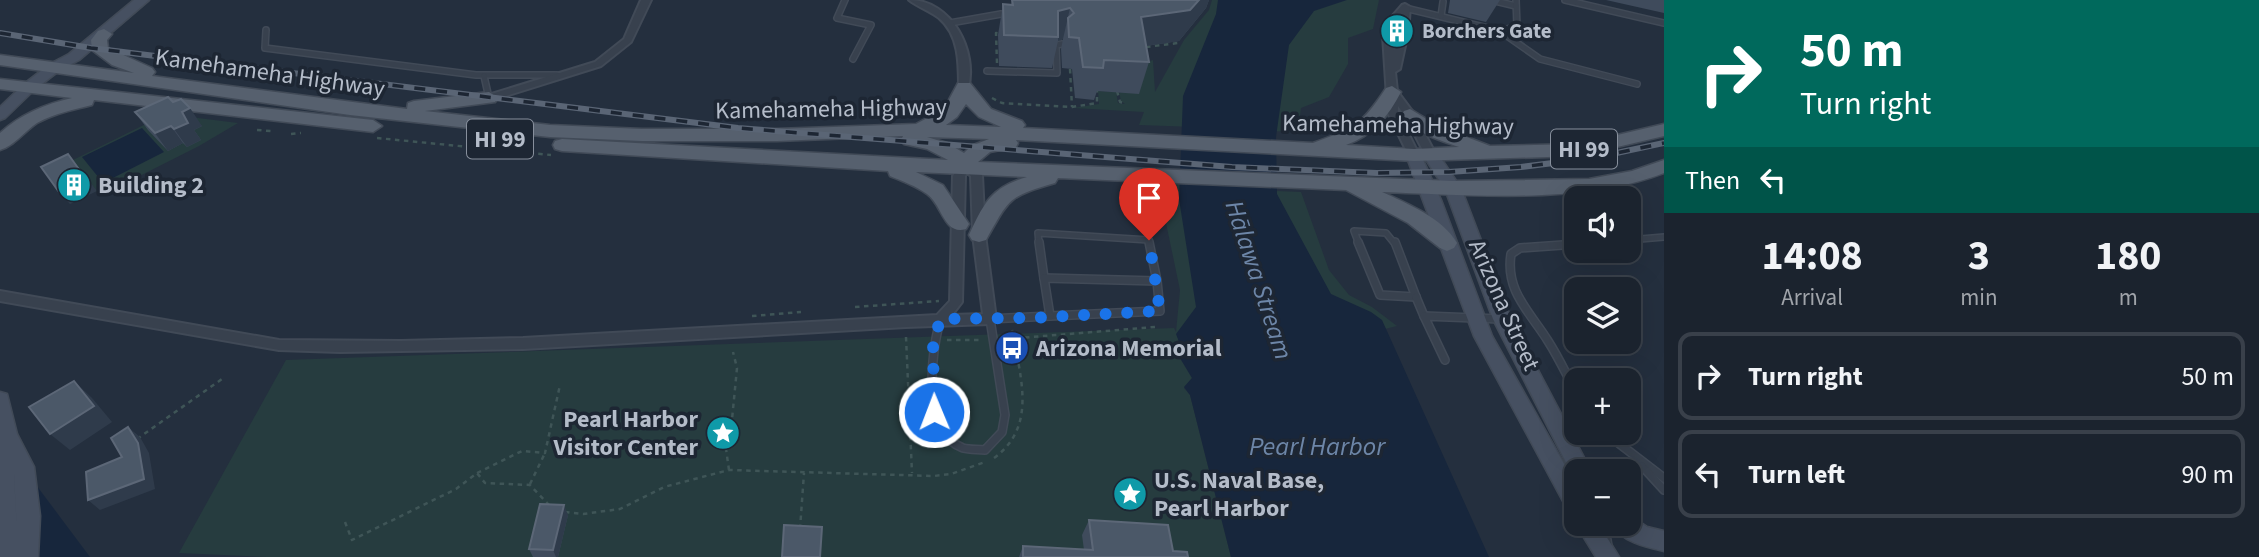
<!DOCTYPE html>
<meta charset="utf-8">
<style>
:root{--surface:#1b232e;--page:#242b36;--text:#f1f3f6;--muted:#a0a4aa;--line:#39404a}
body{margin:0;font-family:"Source Sans 3",sans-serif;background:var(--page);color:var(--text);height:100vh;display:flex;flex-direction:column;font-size:26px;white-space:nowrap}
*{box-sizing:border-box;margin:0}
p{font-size:23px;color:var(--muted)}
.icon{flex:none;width:38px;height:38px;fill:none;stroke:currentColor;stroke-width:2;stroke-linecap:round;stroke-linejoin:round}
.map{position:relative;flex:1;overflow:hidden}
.side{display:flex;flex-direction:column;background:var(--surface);width:595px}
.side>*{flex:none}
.guide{background:#00695c;color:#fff;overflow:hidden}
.buttons{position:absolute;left:1564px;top:186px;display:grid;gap:14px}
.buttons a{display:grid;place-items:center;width:77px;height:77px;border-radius:14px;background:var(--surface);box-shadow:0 7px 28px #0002,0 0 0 2px var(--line);font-size:35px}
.pin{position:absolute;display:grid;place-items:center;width:60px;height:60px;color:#fff;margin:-72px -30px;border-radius:50% 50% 50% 0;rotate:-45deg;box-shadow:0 0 7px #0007}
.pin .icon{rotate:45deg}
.me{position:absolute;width:77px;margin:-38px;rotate:359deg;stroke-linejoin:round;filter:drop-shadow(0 0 5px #0008)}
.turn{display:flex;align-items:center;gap:24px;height:147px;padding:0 21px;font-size:32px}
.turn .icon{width:91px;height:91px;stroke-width:2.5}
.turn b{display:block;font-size:49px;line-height:60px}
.then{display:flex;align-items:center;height:66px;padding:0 21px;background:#0003;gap:14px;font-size:26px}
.eta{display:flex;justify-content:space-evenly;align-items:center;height:119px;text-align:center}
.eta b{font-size:42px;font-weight:700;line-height:49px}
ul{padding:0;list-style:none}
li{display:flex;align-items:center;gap:21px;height:88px;margin:0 14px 10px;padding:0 7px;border:4px solid var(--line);border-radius:14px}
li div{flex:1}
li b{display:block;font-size:26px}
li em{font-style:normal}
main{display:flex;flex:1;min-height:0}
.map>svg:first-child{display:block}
</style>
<main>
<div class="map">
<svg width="1664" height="557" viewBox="0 0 1664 557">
<rect width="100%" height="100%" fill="#242f3e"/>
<g fill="#263c3f">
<path d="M1212 0H1244L1195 127 1139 125 1144 112 1073 108 1099 104 1098 91 1116 92 1118 103 1125 104 1121 101 1119 92 1138 93 1134 66 1153 60 1155 92 1184 40 1209 10Z"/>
<path d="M1292 0H1379L1373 29 1348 38V64L1329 97 1301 108 1298 132 1241 130Z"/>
<path d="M166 114 238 123 199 146 102 195 96 191 70 204 52 179 78 166 73 160Z"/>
<path d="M1142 182 1205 186 1209 311 1177 335 1181 347 1180 358 1192 378 1184 388 1190 395 1231 557H267L179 553 286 360 1174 328 1176 332 1180 290 1161 199 1144 197Z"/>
<path d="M1233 189 1301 192 1329 270 1349 295 1372 307 1397 326 1385 329 1330 307Z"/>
</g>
<g fill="#17263c">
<path d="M1218 0H1347L1314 11 1289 45 1276 137 1277 194 1331 294 1371 312 1382 320 1489 557H1231L1190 395 1184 387 1192 378 1180 358 1181 347 1176 334 1196 307 1179 199 1183 96 1216 14Z"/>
<path d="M142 128 164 152 103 183 82 157Z"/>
<path d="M0 444 10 450 90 557H0Z"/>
</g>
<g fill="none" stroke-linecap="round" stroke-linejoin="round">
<g stroke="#414a57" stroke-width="8">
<g id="lane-far1">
<path d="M845 0 837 18 871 25 853 59"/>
<path d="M1491 0 1516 6"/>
<path d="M1565 0 1664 23"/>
<path d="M1405 8 1500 31 1540 59 1637 84"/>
<path d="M1441 16 1443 2"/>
<path d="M950 23 1001 14"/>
<path d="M266 30 265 48 476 75H557"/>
<path d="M1500 31 1517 26 1516 0"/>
<path d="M987 71 1057 73 1056 45 1062 44"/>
<path d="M484 76 489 98"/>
<path d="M1629 240 1664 237"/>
<path d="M1039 244 1038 233 1149 240 1150 244"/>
<path d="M1359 244 1354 231 1386 233 1395 244"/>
</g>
</g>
<g stroke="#414a57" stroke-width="10">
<g id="lane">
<path d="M1039 242 1044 278"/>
<path d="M1149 242 1157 281"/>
<path d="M1358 242 1380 295 1416 297"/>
<path d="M1395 242 1416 297"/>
<path d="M1577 244 1520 248 1511 254C1505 291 1530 312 1548 341 1559 358 1567 376 1577 394"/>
<path d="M1044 278 1157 281 1160 311 1050 316Z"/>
<path d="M1416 297 1424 316"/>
<path d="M940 321C931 353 921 433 963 448 970 450 978 449 985 450L1002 432 1005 415 990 319 1050 316"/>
<path d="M1445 360 1424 316 1500 319"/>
<path d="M1604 432 1664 478"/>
<path d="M1642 466 1664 490"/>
<path d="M1604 523 1610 557"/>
</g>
</g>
<g stroke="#414a57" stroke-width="4">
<g id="street">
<path d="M641 0H651L631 42 601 66 493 100 489 101 484 98 485 96 595 62 624 39Z"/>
<path d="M909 0C952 0 978 51 968 89H960L959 87C959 62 959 35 939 18 930 11 918 7 909 0Z"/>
<path d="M1405 4 1410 7 1408 32 1400 69 1395 72 1397 91 1415 115 1436 155 1431 159 1427 158 1405 116 1398 106V113L1419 155 1414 159 1410 158 1388 113 1383 35 1389 20 1402 5ZM1399 20 1394 51 1393 35Z"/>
<path d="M966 162 970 163 982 175 985 235 996 319 994 323 990 324 906 327 523 349 340 352 279 350 0 301V291L279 340 401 341 523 338 937 315 950 301 953 176 962 163ZM967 173 971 176 973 235 983 314 952 315 962 302 965 176Z"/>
</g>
</g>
<g stroke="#414a57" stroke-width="3">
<g id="secondary">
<path d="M134 0H149L79 60 60 70 34 90 5 118 0 120V107L24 84 50 64 69 54Z"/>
<path d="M1414 150 1419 151 1441 200 1492 336 1577 487V517L1570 514 1474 336 1406 155Z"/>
<path d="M1431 150 1436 151 1461 188 1511 319 1591 471H1577V479L1574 478 1493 319 1445 189 1423 155Z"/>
<path d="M0 392 7 394 17 434 34 467 40 516 38 557H0ZM14 474 17 531 14 476Z"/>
<path d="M1629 515 1647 527 1664 531V551C1646 547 1621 542 1612 523H1629Z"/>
<path d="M1577 520V523H1598L1619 557H1596L1575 523Z"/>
</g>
</g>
<g stroke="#414a57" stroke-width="3">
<g id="primary">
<path d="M104 29 112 34 107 40 108 48 152 68 155 72 152 76 407 109 408 103 414 101 489 92 498 98 495 102 425 111 550 125 642 129H777L916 124 944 109 958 83H970L991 109 1022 121 1025 125 1023 128 1313 143C1354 128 1362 125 1386 88L1392 86 1401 92C1388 117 1373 135 1346 145L1414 149 1459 147C1439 140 1415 133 1401 115L1404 111 1410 109 1438 126 1490 146 1579 144 1664 124V136L1579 156 1414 161 1016 140 1018 143 1016 147 990 152 978 162 1453 181 1589 179 1632 171 1664 160V173C1582 205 1469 195 1382 192 1406 203 1443 218 1457 243L1454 248 1447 251 1440 248 1408 223 1346 190 1058 178 1055 183C1007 197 1010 198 986 240L979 242 972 240 969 235C984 202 992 187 1027 177L916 172 943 185 969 224 966 229C944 236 942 204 927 194 916 186 902 181 890 176L888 171 562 151 555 149 553 145 555 141 562 139 948 160 927 149 904 144 901 140 903 136 777 141H642L550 137 350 115 0 65V55L134 73 112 65 92 50 91 40 98 31ZM966 104 979 117 1001 127 946 125 957 117ZM927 137 989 139 971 146 964 153 947 143Z"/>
<path d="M0 79 373 120 382 126 373 132 94 100 92 105C73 110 55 113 37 123 25 131 14 146 0 150V133C21 114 45 104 72 98L0 89Z"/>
</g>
</g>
<g stroke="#3f5557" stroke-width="2.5" stroke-dasharray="4.5 4.5" stroke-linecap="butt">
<path d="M1146 47 1178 43"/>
<path d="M997 63 996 33 1001 34"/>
<path d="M1070 69 1072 107"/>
<path d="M1117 91 1120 102 1125 103"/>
<path d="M992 98 1002 103 1072 107 1097 103V90"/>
<path d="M257 130 271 131"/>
<path d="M291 134 301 133"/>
<path d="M377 138 551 155"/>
<path d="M855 307 939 301"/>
<path d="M752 316 801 312"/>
<path d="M906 337 912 473"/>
<path d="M1007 339 1155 327"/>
<path d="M947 340H979"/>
<path d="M137 439 222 379"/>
<path d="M994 458C1038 426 1020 376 1012 330"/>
<path d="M729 470 726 449 730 440 737 368 733 352"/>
<path d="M477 473 522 451 545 453 560 385"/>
<path d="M530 484 545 453"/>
<path d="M565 512 583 514 620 509 664 487 729 470 934 476 951 474 985 462"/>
<path d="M345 522 352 540 456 489 477 473 485 483 530 485 549 505"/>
<path d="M800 529 804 473"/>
</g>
<use href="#lane-far1" stroke="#38414e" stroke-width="5"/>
<use href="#lane" stroke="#38414e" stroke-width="7"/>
<use href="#street" fill="#38414e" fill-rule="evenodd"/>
<use href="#secondary" fill="#465061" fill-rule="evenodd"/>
<use href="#primary" fill="#56606e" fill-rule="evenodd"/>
<g stroke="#5a6575" stroke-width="6">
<path id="rail" d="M0 33 91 48 738 128 1232 167 1377 173 1449 172 1521 167 1593 158 1664 143"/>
</g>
<use href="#rail" stroke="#1d2633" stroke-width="3.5" stroke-dasharray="11" stroke-linecap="butt"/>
</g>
<g fill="#3f4b5c">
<path d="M1012 0H1209L1206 8 1179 41 1146 46 1149 62 1139 94 1097 91 1094 100 1075 98 1072 69 1062 68 1061 49 1063 39 1058 41 1052 68 999 66 998 35 1003 4H1011Z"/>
<path d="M1450 0H1500L1486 22 1448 13Z"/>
<path d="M1606 0H1664V13Z"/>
<path d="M173 102 202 126 194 130 201 140 187 147 183 143 168 151 148 130 135 112Z"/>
<path d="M568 515 558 557H533L529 549Z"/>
<path d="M1089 520 1173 551 1188 557H1019L1023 546 1084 550 1082 535Z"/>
</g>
<g fill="#2f3b4b">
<path d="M1199 0H1209L1206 8 1179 41 1132 48 1141 17Z"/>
<path d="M1070 8 1063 39 1058 41V11Z"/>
<path d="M190 108 202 126 194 130 201 140 187 147 174 129 182 112Z"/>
<path d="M171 126 183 143 168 151 155 133Z"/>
<path d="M68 154 97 191 70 204 59 192Z"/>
<path d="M74 381 92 398 112 422 70 450 50 434Z"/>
<path d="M128 427 140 437 149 453 155 489 100 510 88 500 144 479Z"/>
<path d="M564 505 568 515 558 557H556L553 550Z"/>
</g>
<g fill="#4b5868" stroke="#5c6777" stroke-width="2">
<path d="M1012 0H1199L1190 10 1141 17 1149 62 1104 60 1103 68 1083 67 1079 38 1069 37 1068 18 1074 13 1070 8 1058 11V37L1004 35 1003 4 1013 5Z"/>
<path d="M168 97 173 102 181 99 190 108 182 112 188 123 174 129 171 126 155 133 135 112Z"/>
<path d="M68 154 86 179 59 192 41 167Z"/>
<path d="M74 381 94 406 50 434 29 407Z"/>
<path d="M128 427 138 443 144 479 88 500 86 472 122 457 111 438Z"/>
<path d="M540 504 564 505 553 550 529 549Z"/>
<path d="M1089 520 1168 525 1173 551 1187 552 1188 557H1023V546L1093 550Z"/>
<path d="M784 525 822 527 820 557H782Z"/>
</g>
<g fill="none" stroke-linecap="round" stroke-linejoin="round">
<path stroke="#1a73e8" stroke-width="12" stroke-dasharray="0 21.6" d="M934 412 933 340 941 319 1030 318 1160 311 1149 240"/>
</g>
<defs>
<g id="building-disc" transform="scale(1.75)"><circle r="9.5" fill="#0f9aa8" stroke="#1d2633"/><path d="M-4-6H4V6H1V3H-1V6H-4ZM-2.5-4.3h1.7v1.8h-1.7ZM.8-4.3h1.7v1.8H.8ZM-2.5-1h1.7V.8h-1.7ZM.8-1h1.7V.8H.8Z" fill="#fff"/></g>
<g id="bus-disc" transform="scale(1.75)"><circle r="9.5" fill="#1a4fb4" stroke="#1d2633"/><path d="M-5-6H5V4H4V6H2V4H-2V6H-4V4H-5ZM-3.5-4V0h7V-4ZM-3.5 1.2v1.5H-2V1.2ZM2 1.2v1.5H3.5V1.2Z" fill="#fff"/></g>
<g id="sight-disc" transform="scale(1.75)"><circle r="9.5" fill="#0f9aa8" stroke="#1d2633"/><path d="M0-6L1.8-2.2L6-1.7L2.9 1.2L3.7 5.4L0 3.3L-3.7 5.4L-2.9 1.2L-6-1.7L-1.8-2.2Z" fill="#fff"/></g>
</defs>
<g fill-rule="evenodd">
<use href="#building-disc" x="1397" y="31"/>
<use href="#building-disc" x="74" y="185"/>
<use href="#bus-disc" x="1012" y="348"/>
<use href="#sight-disc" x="723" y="433"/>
<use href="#sight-disc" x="1130" y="494"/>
</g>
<g text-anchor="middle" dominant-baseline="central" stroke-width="7" stroke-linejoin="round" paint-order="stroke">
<g font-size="21" font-weight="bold" fill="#b4bcc9" stroke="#1d2633" text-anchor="start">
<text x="1422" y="31">Borchers Gate</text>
</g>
<g fill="#1d2633" stroke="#878f9c" stroke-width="2">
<rect x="467" y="119.5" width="66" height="39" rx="5"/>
<rect x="1551" y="129.5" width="66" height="39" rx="5"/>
</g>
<g font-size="23" font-weight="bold" fill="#b4bcc9">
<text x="500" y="139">HI 99</text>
<text x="1584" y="149">HI 99</text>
</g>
<g font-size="24" fill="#b4bcc9" stroke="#1d2633">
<text transform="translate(270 73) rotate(8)">Kamehameha Highway</text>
<text transform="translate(831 109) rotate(-1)">Kamehameha Highway</text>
<text transform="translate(1398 125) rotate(1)">Kamehameha Highway</text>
<text transform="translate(1504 305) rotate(66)">Arizona Street</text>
</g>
<g font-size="24" font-weight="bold" fill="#b4bcc9" stroke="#1d2633" text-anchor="start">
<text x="98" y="185">Building 2</text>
<text x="1036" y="348">Arizona Memorial</text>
<text x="698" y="419" text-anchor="end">Pearl Harbor<tspan x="698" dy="28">Visitor Center</tspan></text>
<text x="1154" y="480">U.S. Naval Base,<tspan x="1154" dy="28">Pearl Harbor</tspan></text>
</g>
<g font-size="26" font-style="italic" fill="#6d86a8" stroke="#1d2633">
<text transform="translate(1259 280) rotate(72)">Hālawa Stream</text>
<text x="1317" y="446">Pearl Harbor</text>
</g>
</g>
</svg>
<div class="buttons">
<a><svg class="icon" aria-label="sound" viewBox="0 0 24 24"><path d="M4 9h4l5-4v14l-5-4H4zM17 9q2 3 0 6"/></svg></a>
<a><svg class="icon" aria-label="layers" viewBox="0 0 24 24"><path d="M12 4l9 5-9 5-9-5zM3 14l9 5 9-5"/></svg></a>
<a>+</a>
<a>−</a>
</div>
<div class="pin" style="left:1149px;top:240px;background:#d93025"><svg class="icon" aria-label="arrive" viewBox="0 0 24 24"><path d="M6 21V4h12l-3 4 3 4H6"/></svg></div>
<svg class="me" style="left:934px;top:412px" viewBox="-20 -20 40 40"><circle r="17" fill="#1a73e8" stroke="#fff" stroke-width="3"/><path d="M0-11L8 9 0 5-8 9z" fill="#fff"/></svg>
</div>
<section class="side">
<div class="guide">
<div class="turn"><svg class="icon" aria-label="right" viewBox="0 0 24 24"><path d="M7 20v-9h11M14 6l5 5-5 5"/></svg><div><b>50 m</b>Turn right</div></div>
<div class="then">Then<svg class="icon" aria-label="left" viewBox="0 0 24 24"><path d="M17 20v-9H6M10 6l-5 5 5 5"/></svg></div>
</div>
<div class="eta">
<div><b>14:08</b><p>Arrival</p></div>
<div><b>3</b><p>min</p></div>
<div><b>180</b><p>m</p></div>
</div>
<ul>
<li><svg class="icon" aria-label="right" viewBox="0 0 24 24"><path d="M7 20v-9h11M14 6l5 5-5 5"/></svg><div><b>Turn right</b></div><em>50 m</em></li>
<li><svg class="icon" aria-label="left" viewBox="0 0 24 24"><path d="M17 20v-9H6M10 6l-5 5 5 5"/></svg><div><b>Turn left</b></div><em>90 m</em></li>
</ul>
</section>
</main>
